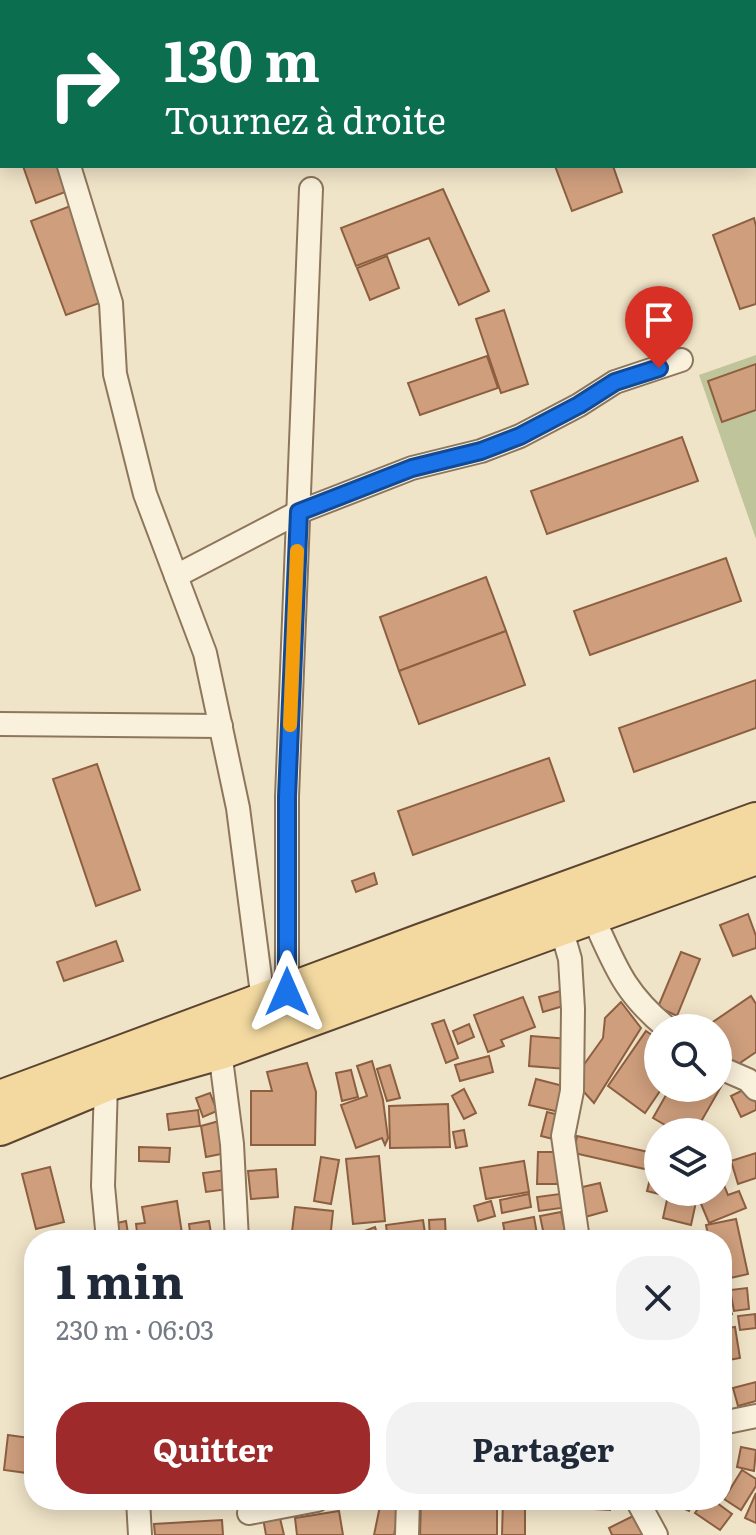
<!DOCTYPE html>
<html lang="fr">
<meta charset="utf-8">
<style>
:root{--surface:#fff;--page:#f2f2f3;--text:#1f2937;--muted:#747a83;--accent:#9e2a2b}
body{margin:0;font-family:Literata,serif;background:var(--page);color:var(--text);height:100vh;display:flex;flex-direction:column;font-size:30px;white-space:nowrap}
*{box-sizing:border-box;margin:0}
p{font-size:26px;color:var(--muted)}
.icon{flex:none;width:44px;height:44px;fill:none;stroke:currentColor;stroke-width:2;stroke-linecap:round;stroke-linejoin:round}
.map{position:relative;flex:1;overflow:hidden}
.side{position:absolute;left:24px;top:1230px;width:708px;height:280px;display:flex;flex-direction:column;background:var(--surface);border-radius:32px;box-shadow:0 4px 20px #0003}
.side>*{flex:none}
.banner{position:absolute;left:0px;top:0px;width:756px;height:168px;box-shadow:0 4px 20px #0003;background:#0b6e4f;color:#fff;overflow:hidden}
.fabs{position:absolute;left:644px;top:1014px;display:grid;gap:16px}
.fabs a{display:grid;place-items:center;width:88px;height:88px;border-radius:50%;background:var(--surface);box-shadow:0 4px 20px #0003;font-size:40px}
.pin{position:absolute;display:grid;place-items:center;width:68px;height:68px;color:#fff;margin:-82px -34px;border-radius:50% 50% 50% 0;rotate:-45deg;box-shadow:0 0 8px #0007}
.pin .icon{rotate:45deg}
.me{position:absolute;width:88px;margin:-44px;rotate:0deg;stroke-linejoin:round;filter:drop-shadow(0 0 6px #0008)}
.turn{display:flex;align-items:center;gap:28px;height:168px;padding:0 32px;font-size:36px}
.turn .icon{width:104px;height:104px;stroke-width:2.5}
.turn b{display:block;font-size:56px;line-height:68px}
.round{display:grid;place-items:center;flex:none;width:84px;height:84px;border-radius:32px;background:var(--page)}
.overview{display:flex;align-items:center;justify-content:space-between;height:136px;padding:0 32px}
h1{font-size:48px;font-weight:700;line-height:60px}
.cta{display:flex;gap:16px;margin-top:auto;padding:16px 32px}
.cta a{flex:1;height:92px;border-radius:32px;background:var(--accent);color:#fff;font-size:32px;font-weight:700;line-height:92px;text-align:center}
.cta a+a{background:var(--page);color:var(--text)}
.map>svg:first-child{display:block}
</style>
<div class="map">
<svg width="756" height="1535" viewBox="0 0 756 1535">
<rect width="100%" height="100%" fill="#f0e4c8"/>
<path fill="#bfc49a" d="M756 355V539L699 375Z"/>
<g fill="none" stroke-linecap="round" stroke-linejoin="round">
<path stroke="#a9c4bc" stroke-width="46" d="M53 2 55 0"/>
</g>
<g fill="#cf9f7d" stroke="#8d5f41" stroke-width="2">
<path d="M23 166H59L68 191 36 203Z"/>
<path d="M555 166H613L622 192 572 211Z"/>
<path d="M443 189 489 291 459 305 429 238 356 266 341 228Z"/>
<path d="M73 205 108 300 66 315 31 221Z"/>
<path d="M754 218 756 226V304L740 309 713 235Z"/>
<path d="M387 256 399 288 370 300 357 268Z"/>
<path d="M504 310 528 384 501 393 476 319Z"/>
<path d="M487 356 498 388 420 415 408 383Z"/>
<path d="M756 364V410L722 422 708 381Z"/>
<path d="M682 437 698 481 547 534 531 491Z"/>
<path d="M726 558 741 601 590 655 574 611Z"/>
<path d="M486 577 506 631 399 671 380 617Z"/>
<path d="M506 631 525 685 419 724 399 671Z"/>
<path d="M756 680V728L634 772 619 728Z"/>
<path d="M549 758 564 801 413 855 398 811Z"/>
<path d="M97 764 140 890 96 906 53 779Z"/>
<path d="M374 873 377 884 356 892 352 881Z"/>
<path d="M748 914 756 936V948L733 956 720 925Z"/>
<path d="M116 941 123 961 64 981 57 962Z"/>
<path d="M681 952 700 959 677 1016 658 1007Z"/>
<path d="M567 989 570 1004 543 1012 539 997Z"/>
<path d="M751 996 756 1004V1052L731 1069 718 1049V1028H704Z"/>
<path d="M523 997 535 1027 501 1040 504 1046 488 1052 474 1015Z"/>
<path d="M621 1002 641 1028 594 1103 573 1080 603 1038 605 1018Z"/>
<path d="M444 1020 458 1058 446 1063 432 1024Z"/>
<path d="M469 1024 474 1037 458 1044 453 1031Z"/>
<path d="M646 1031 658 1039V1088H662L645 1113 608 1086Z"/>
<path d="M531 1036 569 1039 566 1069 529 1066Z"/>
<path d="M489 1056 493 1072 460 1081 455 1065Z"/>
<path d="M372 1061 383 1100 388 1138 385 1145 382 1138 356 1148 341 1105 367 1096 357 1066Z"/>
<path d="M307 1063 316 1092 315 1145H251V1091H272L267 1072Z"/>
<path d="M390 1065 400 1098 387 1101 377 1069Z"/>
<path d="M351 1070 358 1097 342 1101 336 1073Z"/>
<path d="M536 1079 571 1088 564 1113 529 1105Z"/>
<path d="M718 1083 722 1085 695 1132H677L653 1118 670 1088 689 1099 695 1088H718Z"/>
<path d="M749 1087 756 1103V1110L741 1117 731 1096Z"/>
<path d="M464 1089 476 1113 464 1119 452 1096Z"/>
<path d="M210 1093 217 1111 203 1117 196 1098Z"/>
<path d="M448 1104 450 1147 390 1148 389 1106Z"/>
<path d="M198 1110 200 1126 169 1130 167 1114Z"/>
<path d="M547 1112 563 1116 557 1140 541 1136Z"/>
<path d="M219 1121 226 1153 206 1157 201 1126Z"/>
<path d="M464 1130 467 1146 456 1148 453 1132Z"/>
<path d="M577 1136 653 1153 649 1170 574 1153Z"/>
<path d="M139 1147 170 1148 169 1162 139 1161Z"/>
<path d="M538 1152H563V1184H537Z"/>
<path d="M756 1153V1178L738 1184 731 1161Z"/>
<path d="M379 1156 385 1221 353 1224 346 1159Z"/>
<path d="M321 1157 339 1160 331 1204 314 1201Z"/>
<path d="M524 1161 529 1192 486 1199 480 1168Z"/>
<path d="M654 1163 658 1164V1192H664L663 1195 647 1191Z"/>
<path d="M50 1167 64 1222 36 1229 22 1174Z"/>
<path d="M276 1169 278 1197 251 1199 248 1171Z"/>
<path d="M226 1170 229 1189 206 1192 203 1173Z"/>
<path d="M722 1180 728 1195 739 1191 746 1208 709 1223 696 1192H718V1182Z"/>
<path d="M600 1183 607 1211 585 1217 578 1188Z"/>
<path d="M567 1193 569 1207 539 1211 537 1197Z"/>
<path d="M529 1194 531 1207 502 1213 500 1200Z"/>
<path d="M668 1195 696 1202 691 1225 663 1218Z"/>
<path d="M177 1201 183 1240H138L136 1224 145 1223 142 1207Z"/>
<path d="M491 1201 495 1216 478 1221 474 1206Z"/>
<path d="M295 1207 333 1211 330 1240H291Z"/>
<path d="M561 1212 567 1240H545L540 1216Z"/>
<path d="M534 1217 538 1240H506L503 1223Z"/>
<path d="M445 1219 446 1240H430L429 1220Z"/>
<path d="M736 1219 748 1274 722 1280V1240H709L706 1225Z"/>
<path d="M423 1220 426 1240H388L386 1225Z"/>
<path d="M126 1221 129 1240H111L108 1225Z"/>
<path d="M209 1221 212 1239 191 1240 189 1224Z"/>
<path d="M375 1227 379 1240H361L359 1233Z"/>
<path d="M722 1285 732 1314 722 1317Z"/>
<path d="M747 1288 749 1309 734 1311 730 1290Z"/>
<path d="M755 1314 756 1328 740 1330 738 1316Z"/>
<path d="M735 1327 740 1358 723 1361 722 1329Z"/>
<path d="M756 1382V1401L738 1406 733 1388Z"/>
<path d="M8 1435 30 1438 27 1473 4 1470Z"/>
<path d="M741 1447 756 1450 754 1471 737 1467Z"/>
<path d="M742 1470 756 1479V1486L741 1510 724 1499Z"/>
<path d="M756 1493V1523L745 1518Z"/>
<path d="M421 1500H497V1535H420Z"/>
<path d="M503 1500H525V1535H502Z"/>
<path d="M534 1500H553L554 1507 535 1509Z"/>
<path d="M578 1500H610V1510L578 1508Z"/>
<path d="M666 1500H694L689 1511Z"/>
<path d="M704 1500H713L732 1514 720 1530 695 1513Z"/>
<path d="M380 1506 399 1510 394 1535H374Z"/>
<path d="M339 1511 343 1535H297L295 1518Z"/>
<path d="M639 1513 651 1535H612L609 1528Z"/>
<path d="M279 1514 284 1535H266L263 1518Z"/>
<path d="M222 1520 223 1535H155L154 1524Z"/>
</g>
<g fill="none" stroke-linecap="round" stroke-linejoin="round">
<g stroke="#8d765c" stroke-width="26">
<g id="street">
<path d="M14 2V0"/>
<path d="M0 37H2"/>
<path d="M0 68 2 67"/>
<path d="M69 166 111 303 115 374 145 494 205 653 238 808 263 1001"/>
<path d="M176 576 299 512 412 468 481 451 520 436 579 405 615 382 681 360"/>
<path d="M0 724 221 726"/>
<path d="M592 915C615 965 623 992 667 1028"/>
<path d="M561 928 570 959 573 1009 572 1091 563 1136 578 1240"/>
<path d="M287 992V797L311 189"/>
<path d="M220 1051 232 1144 237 1240"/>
<path d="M718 1067 748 1080 756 1089"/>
<path d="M106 1083 103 1186 108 1240"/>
<path d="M722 1423 756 1416"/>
<path d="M138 1500 140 1535"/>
<path d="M637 1500 656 1535"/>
<path d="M249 1513 317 1500"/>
<path d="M407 1535 408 1500"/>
</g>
</g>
<g stroke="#5b4430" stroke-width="40">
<g id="primary">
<path d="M0 1099 422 942 756 821"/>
<path d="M0 1127 106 1083 220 1051 756 856"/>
</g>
</g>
<use href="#street" stroke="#faf1dc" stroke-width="22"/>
<use href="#primary" stroke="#f3d9a0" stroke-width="36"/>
</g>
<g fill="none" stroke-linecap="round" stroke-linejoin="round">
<g stroke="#114b97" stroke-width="20">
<path id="route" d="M287 992V797L299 512 412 468 481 451 520 436 579 405 615 382 659 368"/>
</g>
<use href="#route" stroke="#1a73e8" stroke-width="14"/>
<path stroke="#f59e0b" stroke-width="14" d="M290 725 297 551"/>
</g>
</svg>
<div class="fabs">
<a><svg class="icon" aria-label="search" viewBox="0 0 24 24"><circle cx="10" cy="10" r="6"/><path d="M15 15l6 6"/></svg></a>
<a><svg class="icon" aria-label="layers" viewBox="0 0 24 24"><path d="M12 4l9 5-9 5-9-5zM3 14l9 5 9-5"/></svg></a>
</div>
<div class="pin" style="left:659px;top:368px;background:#d93025"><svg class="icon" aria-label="arrive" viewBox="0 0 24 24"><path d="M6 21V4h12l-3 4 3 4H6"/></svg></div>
<svg class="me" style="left:287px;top:992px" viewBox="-20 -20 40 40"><path d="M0-17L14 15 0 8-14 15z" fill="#1a73e8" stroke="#fff" stroke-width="4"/></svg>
<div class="banner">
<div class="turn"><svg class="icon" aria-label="right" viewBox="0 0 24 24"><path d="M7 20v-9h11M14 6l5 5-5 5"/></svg><div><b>130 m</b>Tournez à droite</div></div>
</div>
<section class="side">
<div class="overview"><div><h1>1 min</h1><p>230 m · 06:03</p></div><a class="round"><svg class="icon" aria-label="close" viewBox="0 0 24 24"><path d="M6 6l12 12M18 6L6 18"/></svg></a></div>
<div class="cta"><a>Quitter</a><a>Partager</a></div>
</section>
</div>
